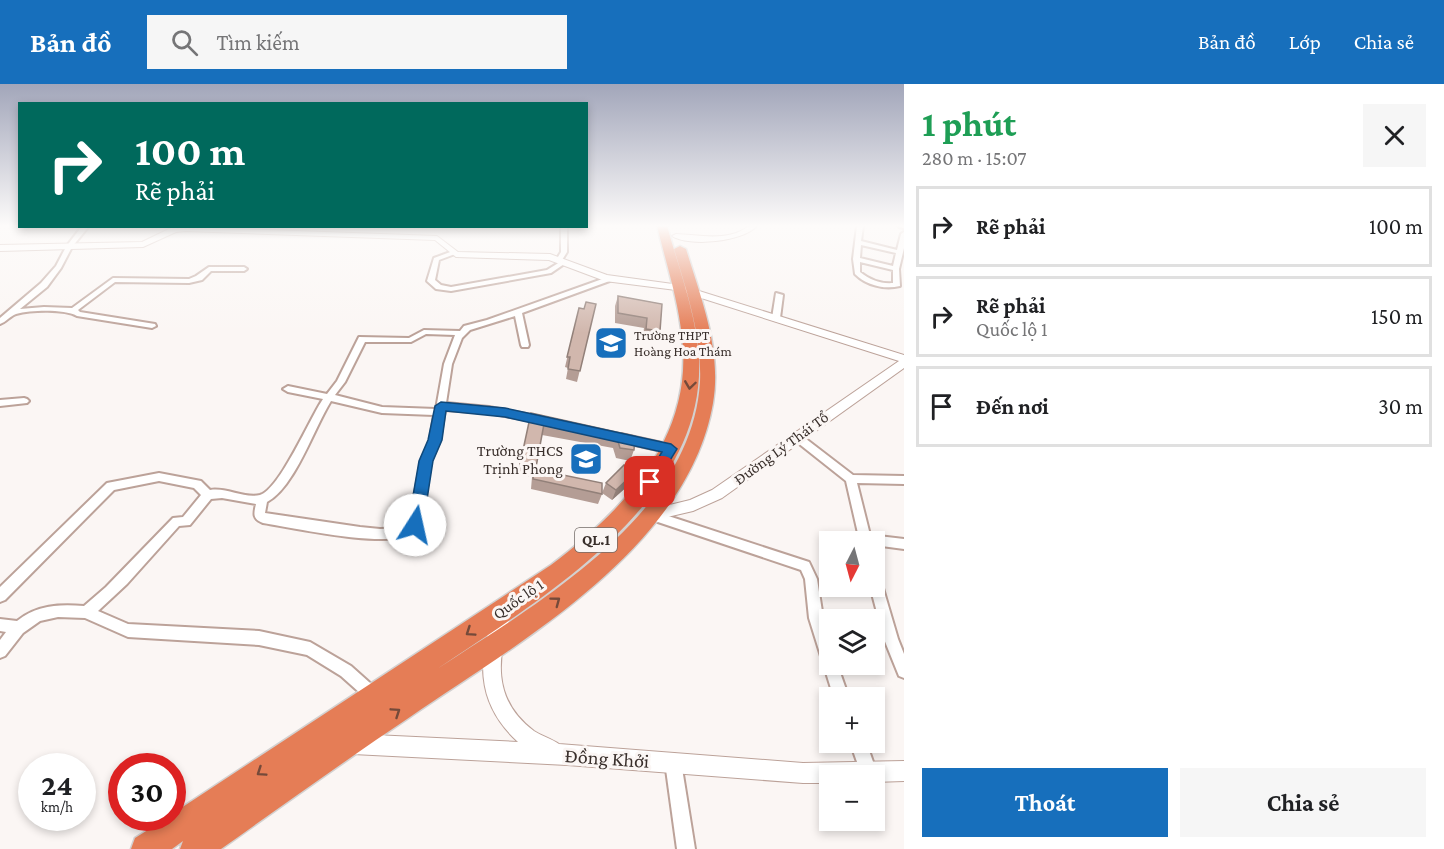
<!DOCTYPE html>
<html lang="vi">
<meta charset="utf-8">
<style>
:root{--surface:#fff;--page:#f6f6f6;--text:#202124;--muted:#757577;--line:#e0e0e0;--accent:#176fbc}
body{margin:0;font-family:"Crimson Pro",serif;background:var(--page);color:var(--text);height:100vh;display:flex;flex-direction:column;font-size:22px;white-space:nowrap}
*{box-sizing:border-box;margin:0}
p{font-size:20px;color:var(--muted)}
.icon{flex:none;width:33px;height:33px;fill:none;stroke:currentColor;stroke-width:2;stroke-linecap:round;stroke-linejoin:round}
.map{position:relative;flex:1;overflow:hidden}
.drawer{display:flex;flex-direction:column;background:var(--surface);width:540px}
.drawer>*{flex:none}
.top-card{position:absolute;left:18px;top:18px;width:570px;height:126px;border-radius:0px;box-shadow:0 3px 9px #0003;background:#00695c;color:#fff;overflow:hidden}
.needle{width:39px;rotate:186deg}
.controls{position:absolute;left:819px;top:447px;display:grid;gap:12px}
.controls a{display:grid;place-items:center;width:66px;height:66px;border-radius:0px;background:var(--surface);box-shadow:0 3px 9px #0003;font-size:30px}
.speed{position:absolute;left:18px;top:669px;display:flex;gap:12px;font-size:30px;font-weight:700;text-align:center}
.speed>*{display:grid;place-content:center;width:78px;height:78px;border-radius:50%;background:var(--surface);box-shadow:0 3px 9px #0003;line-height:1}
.speed small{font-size:15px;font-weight:400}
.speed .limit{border:9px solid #d22;background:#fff;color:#111}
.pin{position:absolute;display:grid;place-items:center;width:51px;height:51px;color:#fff;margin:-26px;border-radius:12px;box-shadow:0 3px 9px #0006}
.me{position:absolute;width:66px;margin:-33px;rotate:10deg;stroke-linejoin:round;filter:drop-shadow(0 0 4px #0008)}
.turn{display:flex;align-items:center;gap:21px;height:126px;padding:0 18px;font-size:27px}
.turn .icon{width:78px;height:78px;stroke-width:2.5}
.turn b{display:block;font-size:42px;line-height:51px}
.round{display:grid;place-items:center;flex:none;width:63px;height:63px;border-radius:0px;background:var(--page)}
.head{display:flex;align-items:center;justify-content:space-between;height:102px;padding:0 18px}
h1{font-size:36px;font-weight:700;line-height:45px;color:#1e9e55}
.cta{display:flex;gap:12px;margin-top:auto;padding:12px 18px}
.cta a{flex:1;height:69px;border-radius:0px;background:var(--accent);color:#fff;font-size:24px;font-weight:700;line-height:69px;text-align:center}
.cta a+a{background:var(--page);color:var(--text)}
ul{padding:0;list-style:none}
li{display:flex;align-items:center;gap:18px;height:81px;margin:0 12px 9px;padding:0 6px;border:3px solid var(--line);border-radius:0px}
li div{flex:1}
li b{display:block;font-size:22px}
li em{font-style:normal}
header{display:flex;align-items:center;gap:36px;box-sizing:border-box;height:84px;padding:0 30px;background:var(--accent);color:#fff}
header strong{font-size:28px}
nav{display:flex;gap:33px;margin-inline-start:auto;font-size:21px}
.search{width:420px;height:54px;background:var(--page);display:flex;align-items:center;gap:15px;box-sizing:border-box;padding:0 21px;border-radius:0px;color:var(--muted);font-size:22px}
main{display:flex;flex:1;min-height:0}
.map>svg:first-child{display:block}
</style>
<header>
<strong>Bản đồ</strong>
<div class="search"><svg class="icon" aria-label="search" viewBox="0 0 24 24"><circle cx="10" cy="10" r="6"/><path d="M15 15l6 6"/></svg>Tìm kiếm</div>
<nav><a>Bản đồ</a><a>Lớp</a><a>Chia sẻ</a></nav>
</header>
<main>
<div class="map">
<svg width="904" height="765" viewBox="0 0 904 765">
<rect width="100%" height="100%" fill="#fbf6f4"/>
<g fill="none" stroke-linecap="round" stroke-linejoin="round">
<g stroke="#bca299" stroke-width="4">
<g id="street">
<path d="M82 142H89L72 163 61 184 47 203 20 225 44 223 72 224 113 194 189 195 196 192 209 183H244L247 185 244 187H211L202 196 189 199 115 198 78 226 80 228 155 240 156 242 152 244 77 232C64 225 32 226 16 230 10 232 6 238 0 240V234L41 199 56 182 66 163Z"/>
<path d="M561 142H567V168L562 176 567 178 551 189 451 207 436 205 427 197 434 174 453 167 455 168V170L439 176 435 196 441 201 451 203 547 186 560 178 556 176 561 168Z"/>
<path d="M857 142H863L861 157 897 166 901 150 904 148V164L899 185 900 202C884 206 866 201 855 190L853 175ZM861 161 896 169 893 182 860 174ZM860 178 893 186V199C881 200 870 196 860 188Z"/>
<path d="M898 142H904V144L899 143Z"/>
<path d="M608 193 615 195 522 229 529 261 528 263H522L521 261 515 232 470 246 462 254 452 280 446 319 489 323 542 333 547 336 542 339 489 329 445 326 440 356 431 377 422 436 413 451C379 463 300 445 263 439 252 435 254 429 256 420L222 414 211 415 190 441 179 442 127 500 98 527 128 540 259 547 310 558 351 582 379 607 381 612 379 617 374 619 369 617 341 592 307 571 259 561 128 553 85 534 58 533 40 537 23 549 5 572 0 574V556L6 548 0 547V535L17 537C37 521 59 520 84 522L106 503 173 434 183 433 201 411 194 404 159 397 114 406 5 516 0 518V503L107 399 159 389 201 397 210 406C227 403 244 415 260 411 280 405 310 334 323 315L288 308 283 305 288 302 327 310 337 297 359 253 409 254 424 246 460 247 464 242 487 236ZM426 250 455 251 444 280 436 325 382 323 335 311 345 298 365 258H411ZM331 317 382 329 434 331 430 356 421 377 410 435 405 444 380 445 360 443 265 429 267 418C295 403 314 344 331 317Z"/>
<path d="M776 209 783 211 780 234 776 236 772 234Z"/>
<path d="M24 314 27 315 29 317 27 319 0 322V316Z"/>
<path d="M797 348 853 391 904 392V400L857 399 870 451 904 455V465L874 461V458H860L846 397 793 355 792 352 793 349Z"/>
<path d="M621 350 671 361 676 365 671 369 617 357 616 354 617 351Z"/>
<path d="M650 426 809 478 817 495 823 534 830 555V580H837L849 614H834L809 534 805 495 801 486 646 434 644 431 646 428Z"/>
<path d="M874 489 878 490 880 494 898 555 904 570V594L899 592 884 555 870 502H874Z"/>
<path d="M850 658H866L877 689 875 695 874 692H862Z"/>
<path d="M673 670 679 672 681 678 695 765H677L665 678 667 672Z"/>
</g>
</g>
<g stroke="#bca299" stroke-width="2">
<g id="secondary">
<path d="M749 142H757C742 158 689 163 672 152L676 150C700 151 728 158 749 142Z"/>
<path d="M186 143 437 152 458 168 550 170 607 191 680 201 904 271V284L722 414 693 427 650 437 645 435 643 431 645 427 690 416 712 406 899 277 676 206 605 197 549 176 456 173 435 156 186 147 176 148 143 163 0 167V161L142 158 171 144Z"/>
<path d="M504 519 510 521 512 527C497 572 491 615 534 647 542 652 552 655 559 660L803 679 904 677V697L874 698V692H830V699H803L567 681 353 670 346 667 343 660 346 653 353 650 518 658C475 619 476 572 498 521Z"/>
</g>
</g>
<g stroke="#d3d1d0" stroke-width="3">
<path id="highway" d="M657 142H667C679 185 696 229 699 274 706 423 533 519 428 591 529 524 692 435 700 298 702 253 687 208 674 165L680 162 686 165C701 214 722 267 713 319 688 464 521 557 410 633 346 676 283 721 221 765H180L183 757 172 765H131L135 754 167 734H172V730L551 481C625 425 694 353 682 253 678 215 666 179 657 142Z"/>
</g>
<use href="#street" fill="#fff" fill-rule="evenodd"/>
<use href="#secondary" fill="#fff" fill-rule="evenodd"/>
<use href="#highway" fill="#e57d56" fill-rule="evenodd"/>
</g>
<g fill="#b49d95">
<path d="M618 212 662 220 660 247 656 257 642 255 644 244 615 239V222Z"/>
<path d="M596 220 577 298 566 295 568 284 565 283 579 224 584 225Z"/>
<path d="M531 329 635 352 634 366 630 377 616 374 613 364 542 351 536 385 602 410 598 420 531 405 532 393 518 390Z"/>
<path d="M635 388 631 399 612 416 602 409 606 399Z"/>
</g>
<path fill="#928079" d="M635 388 631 399 612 416 616 406Z"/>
<g fill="#d1b7ad" stroke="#928079" stroke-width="1.5">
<path d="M618 212 662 220 660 247 646 245 647 234 618 229Z"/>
<path d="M586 218 596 220 580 287 568 285 570 273H567L579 224 584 225Z"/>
<path d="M531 329 635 352 634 366 620 364 617 354 544 340 536 383 520 380Z"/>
<path d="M624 381 635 388 616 406 606 399Z"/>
<path d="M534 385 602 399V410L533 395Z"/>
</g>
<defs><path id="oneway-chevron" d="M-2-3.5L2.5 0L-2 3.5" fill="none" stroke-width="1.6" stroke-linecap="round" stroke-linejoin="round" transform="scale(1.5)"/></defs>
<g stroke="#754a3a">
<use href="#oneway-chevron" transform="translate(690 301) rotate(98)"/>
<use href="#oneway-chevron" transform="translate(556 517) rotate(-37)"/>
<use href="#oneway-chevron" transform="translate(470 548) rotate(146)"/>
<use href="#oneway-chevron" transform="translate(396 628) rotate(-34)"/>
<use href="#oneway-chevron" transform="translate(261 688) rotate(146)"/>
</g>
<linearGradient id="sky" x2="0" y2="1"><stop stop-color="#a2a6ba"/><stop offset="0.57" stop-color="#fdfbfa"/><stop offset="1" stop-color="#fdfbfa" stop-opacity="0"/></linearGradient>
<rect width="904" height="249" fill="url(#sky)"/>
<path fill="#176fbc" stroke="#0f487a" stroke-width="1.5" d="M441 318 505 324 671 360 677 365 655 401 650 403 643 398 662 368 505 333 446 327 442 356 433 377 423 441 415 447 408 441 419 377 428 356 435 322Z"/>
<defs>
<g id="school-square" transform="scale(1.725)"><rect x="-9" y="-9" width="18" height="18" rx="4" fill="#176fbc" stroke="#fbf6f4"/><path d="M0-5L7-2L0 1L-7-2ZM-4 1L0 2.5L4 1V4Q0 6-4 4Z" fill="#fff"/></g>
</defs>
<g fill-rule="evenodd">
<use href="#school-square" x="611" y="259"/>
<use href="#school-square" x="586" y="375"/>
</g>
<g text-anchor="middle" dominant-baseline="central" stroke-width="6" stroke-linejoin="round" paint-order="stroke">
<g font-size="14" fill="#392f2b" stroke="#fbf6f4" text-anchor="start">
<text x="634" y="251">Trường THPT<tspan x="634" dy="16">Hoàng Hoa Thám</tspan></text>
</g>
<rect fill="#fbf6f4" stroke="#736b67" stroke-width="1.5" x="575" y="444" width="42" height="24" rx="4.5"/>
<g font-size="15" font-weight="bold" fill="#392f2b">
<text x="596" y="456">QL.1</text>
</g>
<g font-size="16" fill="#392f2b" stroke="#fbf6f4">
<text transform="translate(781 364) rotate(-36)">Đường Lý Thái Tổ</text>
<text transform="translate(518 515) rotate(-35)">Quốc lộ 1</text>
</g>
<g font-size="16" fill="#392f2b" stroke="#fbf6f4" text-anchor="end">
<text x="563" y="366">Trường THCS<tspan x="563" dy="18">Trịnh Phong</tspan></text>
</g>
<g font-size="20" fill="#392f2b" stroke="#fbf6f4">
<text transform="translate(607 674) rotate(4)">Đồng Khởi</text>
</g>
</g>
</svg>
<div class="controls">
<a><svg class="needle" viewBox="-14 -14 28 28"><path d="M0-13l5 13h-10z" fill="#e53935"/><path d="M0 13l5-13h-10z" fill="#757577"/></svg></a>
<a><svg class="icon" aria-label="layers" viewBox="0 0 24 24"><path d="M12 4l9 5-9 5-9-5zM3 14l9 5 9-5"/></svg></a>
<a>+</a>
<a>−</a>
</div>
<div class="speed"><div>24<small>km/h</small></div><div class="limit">30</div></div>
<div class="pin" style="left:650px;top:398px;background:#d93025"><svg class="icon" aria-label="arrive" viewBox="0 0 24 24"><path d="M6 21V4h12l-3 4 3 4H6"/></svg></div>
<svg class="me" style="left:415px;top:441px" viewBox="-20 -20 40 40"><circle r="19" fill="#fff"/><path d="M0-13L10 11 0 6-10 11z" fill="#176fbc"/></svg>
<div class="top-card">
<div class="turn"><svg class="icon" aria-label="right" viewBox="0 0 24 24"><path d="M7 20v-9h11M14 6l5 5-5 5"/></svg><div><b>100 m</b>Rẽ phải</div></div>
</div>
</div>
<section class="drawer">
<div class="head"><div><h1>1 phút</h1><p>280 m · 15:07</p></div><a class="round"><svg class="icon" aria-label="close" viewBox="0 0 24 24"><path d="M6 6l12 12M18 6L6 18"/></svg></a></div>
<ul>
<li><svg class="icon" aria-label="right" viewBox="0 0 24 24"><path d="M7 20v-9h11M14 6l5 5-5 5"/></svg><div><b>Rẽ phải</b></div><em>100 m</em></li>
<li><svg class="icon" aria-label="right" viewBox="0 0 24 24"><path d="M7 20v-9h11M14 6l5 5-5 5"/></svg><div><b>Rẽ phải</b><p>Quốc lộ 1</p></div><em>150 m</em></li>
<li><svg class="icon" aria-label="arrive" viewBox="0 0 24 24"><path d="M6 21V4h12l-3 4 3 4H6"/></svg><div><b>Đến nơi</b></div><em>30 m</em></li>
</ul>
<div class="cta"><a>Thoát</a><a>Chia sẻ</a></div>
</section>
</main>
